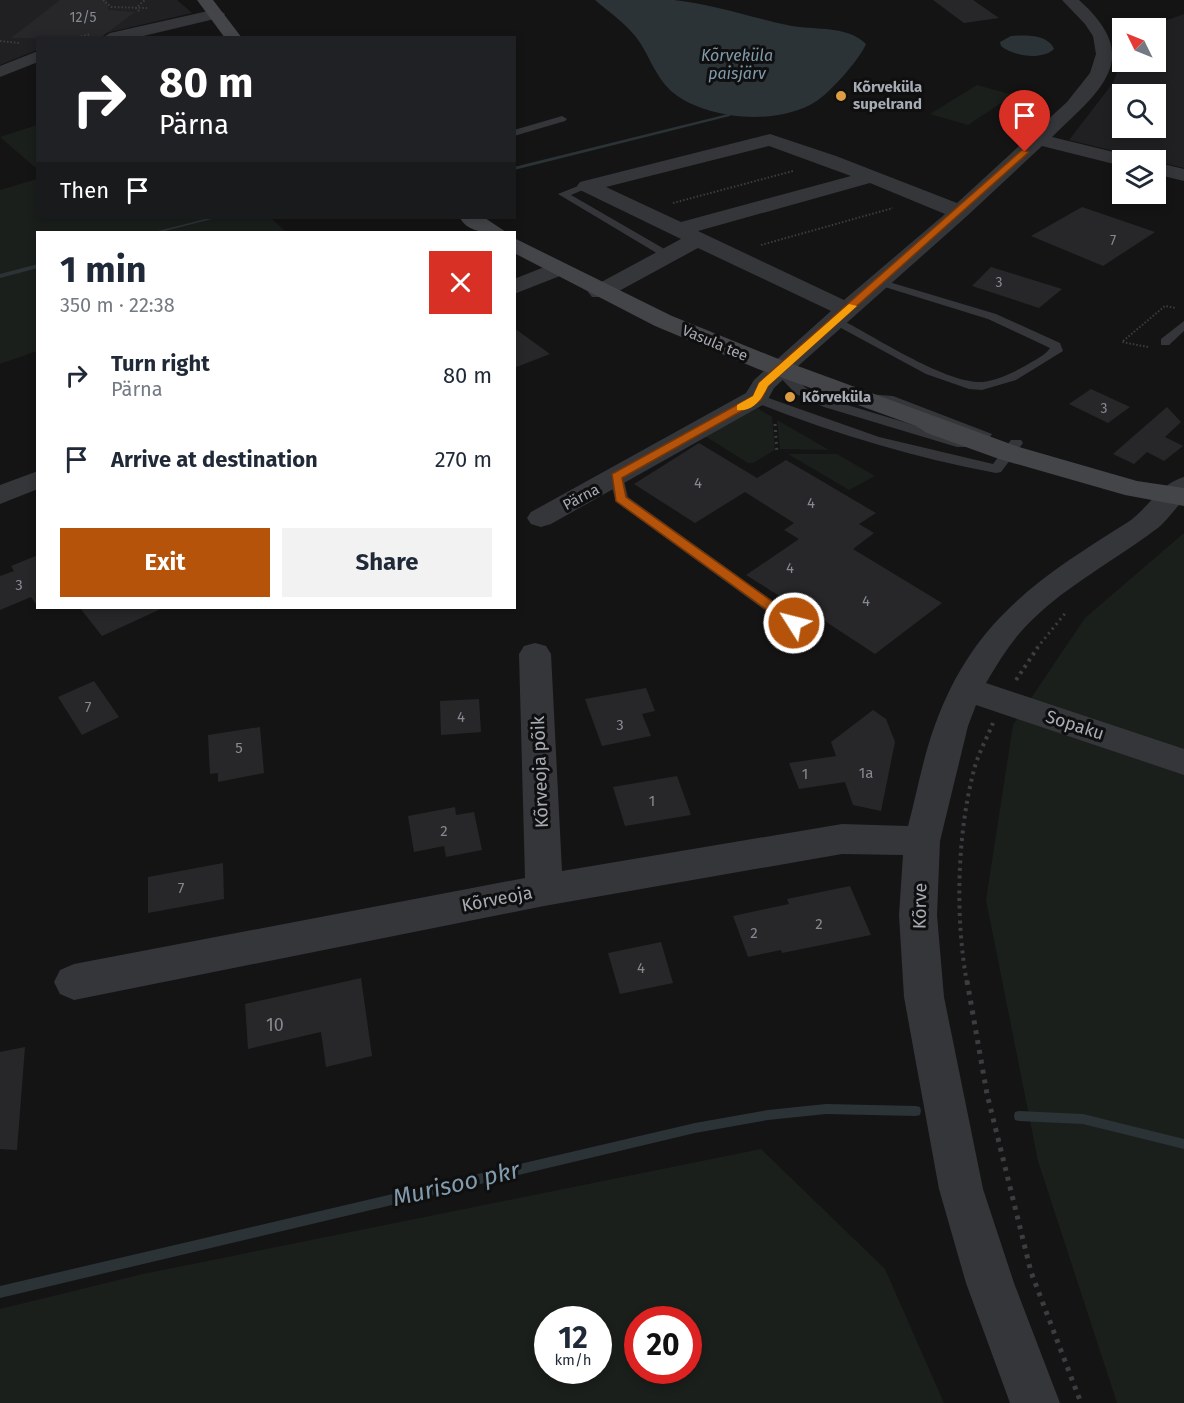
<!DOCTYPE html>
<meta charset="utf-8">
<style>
:root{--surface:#fff;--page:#f2f2f3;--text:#1f2937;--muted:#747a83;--accent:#b45309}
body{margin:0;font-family:"Fira Sans",sans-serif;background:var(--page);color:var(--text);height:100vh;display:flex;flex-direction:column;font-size:22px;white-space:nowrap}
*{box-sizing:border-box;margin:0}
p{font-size:20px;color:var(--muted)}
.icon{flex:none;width:33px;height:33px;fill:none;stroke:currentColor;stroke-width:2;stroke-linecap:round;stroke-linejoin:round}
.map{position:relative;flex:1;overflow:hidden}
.sheet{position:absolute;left:36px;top:231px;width:480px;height:378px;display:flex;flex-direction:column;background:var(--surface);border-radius:0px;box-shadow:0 3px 9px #0003}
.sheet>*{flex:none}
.banner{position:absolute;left:36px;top:36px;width:480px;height:183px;border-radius:0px;box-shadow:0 3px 9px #0003;background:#202124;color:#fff;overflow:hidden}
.needle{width:39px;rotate:313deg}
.tools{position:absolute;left:1112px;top:18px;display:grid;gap:12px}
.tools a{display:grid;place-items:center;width:54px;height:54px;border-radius:0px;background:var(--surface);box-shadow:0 3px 9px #0003;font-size:30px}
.speed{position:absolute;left:534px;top:1306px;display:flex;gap:12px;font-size:30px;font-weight:700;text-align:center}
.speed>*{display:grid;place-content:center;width:78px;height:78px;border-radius:50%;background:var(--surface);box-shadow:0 3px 9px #0003;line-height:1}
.speed small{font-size:15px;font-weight:400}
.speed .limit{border:9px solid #d22;background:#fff;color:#111}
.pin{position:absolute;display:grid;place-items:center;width:51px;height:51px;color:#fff;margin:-62px -26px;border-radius:50% 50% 50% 0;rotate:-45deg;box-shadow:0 0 6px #0007}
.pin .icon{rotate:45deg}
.me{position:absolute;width:66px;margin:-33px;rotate:306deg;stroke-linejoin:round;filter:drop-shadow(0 0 4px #0008)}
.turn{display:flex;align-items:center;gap:21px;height:126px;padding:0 24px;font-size:27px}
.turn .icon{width:78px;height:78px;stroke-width:2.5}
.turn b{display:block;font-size:42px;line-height:51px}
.then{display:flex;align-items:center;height:57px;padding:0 24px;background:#0003;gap:12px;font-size:22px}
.round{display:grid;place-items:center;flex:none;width:63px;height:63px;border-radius:0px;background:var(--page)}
.summary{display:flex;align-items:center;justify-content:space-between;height:102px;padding:0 24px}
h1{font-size:36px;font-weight:700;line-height:45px}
.primary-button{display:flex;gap:12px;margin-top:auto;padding:12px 24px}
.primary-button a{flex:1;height:69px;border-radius:0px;background:var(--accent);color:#fff;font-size:24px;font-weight:700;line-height:69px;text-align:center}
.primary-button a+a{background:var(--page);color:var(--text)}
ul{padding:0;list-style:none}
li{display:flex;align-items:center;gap:18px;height:84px;padding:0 24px}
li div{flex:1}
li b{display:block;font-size:22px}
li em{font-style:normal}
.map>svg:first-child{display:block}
</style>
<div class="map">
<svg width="1184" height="1403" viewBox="0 0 1184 1403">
<rect width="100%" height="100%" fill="#141415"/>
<g fill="#202022" fill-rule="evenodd">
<path d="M0 0H177L192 13 89 37 38 38 37 50 0 65Z"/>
<path d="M1184 14V168L1069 140 1113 83 1122 58V62H1155V28H1145ZM1122 94H1155V128H1122Z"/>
</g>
<g fill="#1a1f1b" fill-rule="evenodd">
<path d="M977 85 1013 95 968 125 930 114Z"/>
<path d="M37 125H38L37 169 0 137Z"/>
<path d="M37 179 38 218H271L286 232H38L37 351 0 364V190Z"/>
<path d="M757 408 772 417 775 450 753 463H748L705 436Z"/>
<path d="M777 420 829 450 780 449Z"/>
<path d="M788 454H837L875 476 849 490Z"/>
<path d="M1184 533V1403H1117L1038 1161 986 900 1013 725 1085 618Z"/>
<path d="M761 1149 885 1269 944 1403H0V1309L143 1274ZM548 1320H598V1371H548ZM638 1320H688V1371H638Z"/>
</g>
<g fill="#2b3337">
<path d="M595 0C621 0 648 0 674 0 710 4 751 17 787 25 812 31 846 24 866 44 860 59 829 94 815 102 777 126 705 120 671 91 654 75 649 54 636 37 625 23 609 12 595 0Z"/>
<path d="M1011 36C1024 35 1048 34 1054 49 1041 61 1013 56 1001 46L1000 42Z"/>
</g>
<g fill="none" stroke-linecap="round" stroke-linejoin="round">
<g fill="#2b3337" fill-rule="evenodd">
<path d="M728 114 730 115V116L514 170V167Z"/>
<path d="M209 218H216L161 232H154Z"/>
<path d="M38 264V268L0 278V274Z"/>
<path d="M826 1104 916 1106 920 1107 921 1111 920 1115 916 1116 826 1114 768 1120 695 1133 0 1298V1286L695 1123 768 1110Z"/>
<path d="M1019 1111 1083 1114 1184 1139V1149L1083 1124 1019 1121 1015 1120 1014 1116 1015 1112Z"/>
</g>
</g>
<g fill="#272729">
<path d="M60 0H107L108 10 135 12 100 38H11Z"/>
<path d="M933 0H973L999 18 964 23Z"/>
<path d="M1082 207 1155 232 1103 266 1031 236Z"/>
<path d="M991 267 1062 289 1039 308 972 286Z"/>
<path d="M514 328 550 354 514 368Z"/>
<path d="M1091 389 1130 407 1108 423 1069 404Z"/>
<path d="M1167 407 1181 422 1165 437 1183 446 1164 461 1147 452 1134 464 1113 454Z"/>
<path d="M699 443 757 478 786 460 876 513 859 524 874 533 853 549 942 603 875 654 785 595 781 597 746 575 799 539 784 530 794 523 745 492 695 523 634 484Z"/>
<path d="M38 555V607L31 597 0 610V576L14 571 11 566Z"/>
<path d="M80 608H163L102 636Z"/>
<path d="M94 681 119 717 82 735 58 697Z"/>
<path d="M646 688 655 711 642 714 651 736 602 746 585 699Z"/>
<path d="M479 699 481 732 441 735 440 701Z"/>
<path d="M873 710 886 719 895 742 881 811 853 805 845 782 799 789 789 763 836 756 831 742Z"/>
<path d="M260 727 264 773 218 782V773L210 774 208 735Z"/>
<path d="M677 776 691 815 625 826 613 787Z"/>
<path d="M455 807 456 815 474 812 482 850 446 857 444 846 414 852 408 816Z"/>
<path d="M223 863 224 899 148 913V877Z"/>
<path d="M850 886 871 935 782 953 781 950 748 957 733 916 789 904 787 899Z"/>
<path d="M661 942 673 983 620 994 608 953Z"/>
<path d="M361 978 372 1056 326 1067 321 1032 248 1049 245 1004Z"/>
<path d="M25 1047 17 1150 0 1149V1052Z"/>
</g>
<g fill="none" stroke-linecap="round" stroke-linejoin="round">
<g stroke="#3b3d40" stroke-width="2" stroke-dasharray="1.5 2" stroke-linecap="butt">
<path d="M103 0 111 7 147 8"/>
<path d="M139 11 136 8 145 0"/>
<path d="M74 38 91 34"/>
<path d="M0 41 19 43"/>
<path d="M673 203 793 171"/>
<path d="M761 245 893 208"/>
<path d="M1148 347 1122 342 1165 306 1176 308"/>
</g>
<g stroke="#3b3d40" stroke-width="3" stroke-dasharray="2 4" stroke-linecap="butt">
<path d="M775 424 777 453"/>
<path d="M1037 648 1067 611"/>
</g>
<g stroke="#3b3d40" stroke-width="4" stroke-dasharray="3 4.5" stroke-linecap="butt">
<path d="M1016 680 1038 647"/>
<path d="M967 983C955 918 957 834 974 770 978 754 987 738 993 723"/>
</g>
<path stroke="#3b3d40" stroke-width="5" stroke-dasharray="4 6" stroke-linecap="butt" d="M967 981 987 1094 1031 1272 1081 1403"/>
<g fill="#35363a" fill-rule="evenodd">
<path d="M562 116 567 119 565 121 514 136V130Z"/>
<path d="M583 184 592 186 571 195 673 254V258H665L558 194Z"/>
<path d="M879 279 996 314 1060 343 1063 351 1016 380 982 390 969 389 926 374 828 321 838 318C872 335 946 384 982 382 996 381 1012 373 1025 366 1033 361 1046 355 1050 348L988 319 875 284 873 282Z"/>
<path d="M1184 321V331L1169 345H1161V339Z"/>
<path d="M779 366 806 388 834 401 967 441 969 444 967 447H957L824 407 796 394 773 370Z"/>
<path d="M757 394 879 437 993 464 1011 440H1021L1023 443 1001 472 996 473C912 457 832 433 752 401L751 398Z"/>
<path d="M867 394 893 396 992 434 990 437H980L886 403 862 401 861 398Z"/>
<path d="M616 473 623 477 628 497 798 619 801 623 798 627H788L616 502 609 477Z"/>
</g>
<g fill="#35363a" fill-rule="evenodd">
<path d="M1062 0H1079C1145 59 1100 90 1052 137L1130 156 1133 160H1122V166L1042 146 967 216 788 375 774 388 766 403 551 524 541 527 531 524 527 518 531 512 746 393 754 380 831 311 698 248 608 297H592L588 292 592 287 681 239 580 190 577 186 580 182 770 134 836 156 957 203 1067 102 1090 73 1096 54 1093 36 1085 24ZM769 146 851 176 681 222 606 187ZM870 183 945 214 844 300 698 231Z"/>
<path d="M217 9 225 14 223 17 135 38H102L110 33Z"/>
<path d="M38 51V62L0 77V66Z"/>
<path d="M1155 162 1184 169V181L1155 174Z"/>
<path d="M557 262 565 264 568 269 565 274 514 294V279Z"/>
<path d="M38 471V489L0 504V485Z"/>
<path d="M1184 477V500C1174 509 1166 523 1155 530 1114 561 1069 584 1032 620 1013 638 999 661 986 683L1184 749V775L976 705 968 726 940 841 937 915 944 997 983 1189 1014 1283 1060 1403H1010L966 1283 939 1189 904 997 899 915 903 855 842 854 544 906 74 1000 60 994 54 982 60 970 74 964 525 878 519 654 524 646 535 643 546 646 551 654 562 871 842 824 908 826C917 793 923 757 935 725 973 620 1039 578 1128 522 1148 509 1159 484 1184 477Z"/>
</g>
<g fill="#434549" fill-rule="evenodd">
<path d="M197 0H213L242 38H225Z"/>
<path d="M460 218H485L506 232C490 234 468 233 460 218Z"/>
<path d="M514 238 672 316 776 358 1019 447 1137 481 1184 488V506L1125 495 999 459 927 433 916 426 758 369 655 326 514 253Z"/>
</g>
</g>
<path fill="#b45309" stroke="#753606" stroke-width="1.5" d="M1022 150 1029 152 783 372 768 386 761 400 622 478 626 497 798 620V626H789L616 501 612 474 753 396 759 383 775 368Z"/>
<path fill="#f59e0b" d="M849 304 857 306 768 386C762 399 753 412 737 410V405L753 396 759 383Z"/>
<g fill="#de9c43" stroke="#0f0f10" stroke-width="2">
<circle cx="841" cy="96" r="6"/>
<circle cx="790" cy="397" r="6"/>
</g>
<g text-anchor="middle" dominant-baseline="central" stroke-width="6" stroke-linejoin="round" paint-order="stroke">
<g font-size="14" fill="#868a90">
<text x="83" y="17">12/5</text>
<text x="1113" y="240">7</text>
<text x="999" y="282">3</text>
<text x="1104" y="408">3</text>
</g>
<g font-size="15" font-weight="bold" fill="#a7acb4" stroke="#0f0f10" text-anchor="start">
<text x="853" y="87">Kõrveküla<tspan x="853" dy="17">supelrand</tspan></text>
<text x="802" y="397">Kõrveküla</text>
</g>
<g font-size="15" fill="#a7acb4" stroke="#0f0f10">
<text transform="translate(715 343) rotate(23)">Vasula tee</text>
<text transform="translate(581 497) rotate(-28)">Pärna</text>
</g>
<g font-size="15" fill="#868a90">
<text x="698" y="483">4</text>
<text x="811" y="503">4</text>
<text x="790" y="568">4</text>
<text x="19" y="585">3</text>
<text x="866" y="601">4</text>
<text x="88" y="707">7</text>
<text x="461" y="717">4</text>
<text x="620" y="725">3</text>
<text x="239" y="748">5</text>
<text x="866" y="773">1a</text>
<text x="805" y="774">1</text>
<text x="652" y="801">1</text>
<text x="444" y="831">2</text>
<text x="181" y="888">7</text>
<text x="819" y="924">2</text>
<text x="754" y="933">2</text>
<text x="641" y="968">4</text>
</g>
<g font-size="16" font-style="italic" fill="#819bac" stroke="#0f0f10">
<text x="737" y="55">Kõrveküla<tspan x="737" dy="18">paisjärv</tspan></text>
</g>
<g font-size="18" fill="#a7acb4" stroke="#0f0f10">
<text transform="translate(1075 725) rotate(18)">Sopaku</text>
<text transform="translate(540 772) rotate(-92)">Kõrveoja põik</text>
<text transform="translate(497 899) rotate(-11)">Kõrveoja</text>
<text transform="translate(920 906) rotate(-89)">Kõrve</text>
</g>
<g font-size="18" fill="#868a90">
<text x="275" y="1025">10</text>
</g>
<g font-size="24" font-style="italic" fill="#819bac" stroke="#0f0f10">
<text transform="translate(456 1184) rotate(-13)">Murisoo pkr</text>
</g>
</g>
</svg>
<div class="tools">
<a><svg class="needle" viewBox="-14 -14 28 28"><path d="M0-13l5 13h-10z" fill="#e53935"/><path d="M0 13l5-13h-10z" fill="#747a83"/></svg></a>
<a><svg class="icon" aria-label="search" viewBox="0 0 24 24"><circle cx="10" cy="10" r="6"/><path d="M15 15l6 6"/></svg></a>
<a><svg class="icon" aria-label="layers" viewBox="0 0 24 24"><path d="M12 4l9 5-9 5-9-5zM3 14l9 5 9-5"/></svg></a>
</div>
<div class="speed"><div>12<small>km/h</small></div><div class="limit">20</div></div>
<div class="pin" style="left:1025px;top:152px;background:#d93025"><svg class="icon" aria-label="arrive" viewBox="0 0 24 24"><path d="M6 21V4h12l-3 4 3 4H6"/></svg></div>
<svg class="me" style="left:794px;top:623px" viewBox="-20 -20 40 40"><circle r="17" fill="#b45309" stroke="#fff" stroke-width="3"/><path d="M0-11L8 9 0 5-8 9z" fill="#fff"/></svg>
<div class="banner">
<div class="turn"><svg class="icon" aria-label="right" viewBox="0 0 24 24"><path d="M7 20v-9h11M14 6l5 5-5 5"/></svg><div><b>80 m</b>Pärna</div></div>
<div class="then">Then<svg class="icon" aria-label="arrive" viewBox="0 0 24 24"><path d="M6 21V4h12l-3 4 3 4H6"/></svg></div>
</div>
<section class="sheet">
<div class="summary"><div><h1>1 min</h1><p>350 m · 22:38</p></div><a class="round" style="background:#d93025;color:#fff"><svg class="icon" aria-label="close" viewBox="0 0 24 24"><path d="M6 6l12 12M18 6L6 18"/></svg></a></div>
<ul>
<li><svg class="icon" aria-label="right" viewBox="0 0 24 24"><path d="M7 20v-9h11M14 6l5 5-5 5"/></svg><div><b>Turn right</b><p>Pärna</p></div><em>80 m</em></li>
<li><svg class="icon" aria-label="arrive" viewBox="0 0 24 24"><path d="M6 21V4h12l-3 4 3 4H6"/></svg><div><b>Arrive at destination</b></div><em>270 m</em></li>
</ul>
<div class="primary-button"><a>Exit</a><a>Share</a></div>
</section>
</div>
